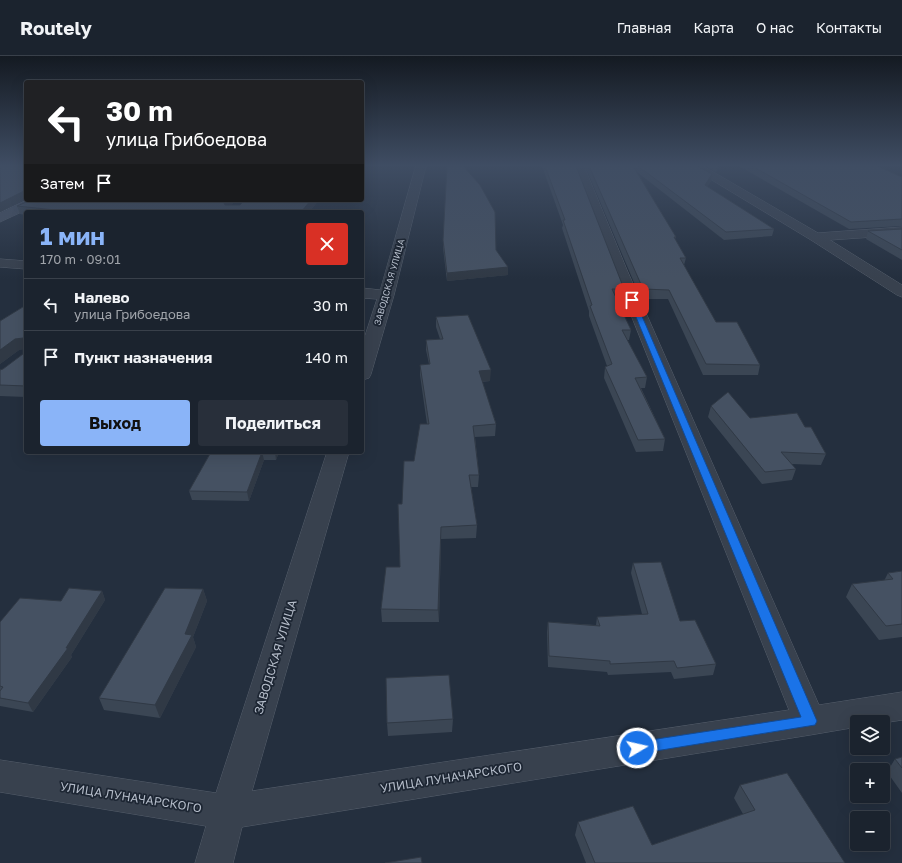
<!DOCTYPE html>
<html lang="ru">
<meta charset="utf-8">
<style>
:root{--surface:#1b232e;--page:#282f3a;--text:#f1f3f6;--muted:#a0a4aa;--line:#39404a;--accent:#8ab4f8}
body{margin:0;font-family:"Golos Text",sans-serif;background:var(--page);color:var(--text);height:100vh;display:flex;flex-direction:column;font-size:15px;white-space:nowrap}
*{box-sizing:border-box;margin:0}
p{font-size:13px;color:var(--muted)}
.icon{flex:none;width:22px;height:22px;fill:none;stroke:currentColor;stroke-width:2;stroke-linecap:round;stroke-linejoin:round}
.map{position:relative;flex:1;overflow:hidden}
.details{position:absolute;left:24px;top:154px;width:340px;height:244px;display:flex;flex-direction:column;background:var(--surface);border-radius:4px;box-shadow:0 4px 16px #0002,0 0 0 1px var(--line)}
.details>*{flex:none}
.hud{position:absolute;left:24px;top:24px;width:340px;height:122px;border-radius:4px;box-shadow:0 4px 16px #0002,0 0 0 1px var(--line);background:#202124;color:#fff;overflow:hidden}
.fabs{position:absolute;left:850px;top:659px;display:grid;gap:8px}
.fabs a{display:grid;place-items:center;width:40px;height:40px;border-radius:4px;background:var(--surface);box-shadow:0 4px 16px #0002,0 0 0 1px var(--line);font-size:20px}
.pin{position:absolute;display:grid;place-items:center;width:34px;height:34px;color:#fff;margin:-17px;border-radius:8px;box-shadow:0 2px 6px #0006}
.me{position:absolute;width:44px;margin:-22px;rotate:81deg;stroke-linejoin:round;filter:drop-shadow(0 0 3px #0008)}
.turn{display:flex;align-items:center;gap:14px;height:84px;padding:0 16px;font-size:18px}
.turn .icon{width:52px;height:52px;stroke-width:2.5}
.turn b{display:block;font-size:28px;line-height:34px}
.then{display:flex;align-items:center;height:38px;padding:0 16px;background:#0003;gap:8px;font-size:15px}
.round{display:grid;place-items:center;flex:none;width:42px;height:42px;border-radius:4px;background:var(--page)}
.headline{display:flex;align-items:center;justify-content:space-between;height:68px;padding:0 16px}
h1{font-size:24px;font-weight:700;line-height:30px;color:var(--accent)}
.button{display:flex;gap:8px;margin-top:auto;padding:8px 16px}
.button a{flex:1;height:46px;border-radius:4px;background:var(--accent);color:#111;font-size:16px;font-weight:700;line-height:46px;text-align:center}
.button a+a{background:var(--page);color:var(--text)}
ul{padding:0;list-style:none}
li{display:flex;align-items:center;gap:12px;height:52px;padding:0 16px;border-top:1px solid var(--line)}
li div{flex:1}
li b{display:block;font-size:15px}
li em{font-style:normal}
header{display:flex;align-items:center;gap:24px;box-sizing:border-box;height:56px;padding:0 20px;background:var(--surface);border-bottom:1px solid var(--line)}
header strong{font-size:19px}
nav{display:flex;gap:22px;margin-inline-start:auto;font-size:14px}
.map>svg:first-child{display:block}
</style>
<header>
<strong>Routely</strong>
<nav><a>Главная</a><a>Карта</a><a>О нас</a><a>Контакты</a></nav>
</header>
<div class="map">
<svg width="902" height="807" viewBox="0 0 902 807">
<rect width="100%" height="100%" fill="#242f3e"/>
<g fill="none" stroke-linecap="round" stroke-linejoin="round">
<g stroke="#565f6c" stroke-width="1">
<g id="street">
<path d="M416 110H426L394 239 371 318 369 322 362 324V289L377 243 362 242V232L380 234Z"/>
<path d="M574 110H584L627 214 819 649 902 636V664L883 667 857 666V671L810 679 242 771 233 807H195L206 770 0 736V704L216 737 327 396H349L252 735 789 654 613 214Z"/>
<path d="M691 110H703L818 177 902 171V179L830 184 902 229V241L897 239 811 184 692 112Z"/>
<path d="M0 203 26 205V213L0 211Z"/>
</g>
</g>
<g stroke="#565f6c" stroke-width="1">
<path id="secondary" d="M27 144H43L41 147 0 166V157Z"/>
</g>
<use href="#street" fill="#38414e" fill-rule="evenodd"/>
<use href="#secondary" fill="#465061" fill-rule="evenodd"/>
</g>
<g fill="#3b4654">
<path d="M26 110V143L0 156Z"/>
<path d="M542 110H576L624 233 623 243 616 242 631 274 629 284H627L647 321 645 332H641L665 383 663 395 636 396 604 322 605 311 607 310 589 260V255L562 172 563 169Z"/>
<path d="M585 110H697L712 118 711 125 707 131 774 173 772 180 724 184 637 116 676 181 675 183 686 202 684 209 716 266 760 309 758 319H703L668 243H641Z"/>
<path d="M705 110H720L716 116Z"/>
<path d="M739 110H877L902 121V170L849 173Z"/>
<path d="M236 144 231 149H240L245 144H319L309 156H26V159L20 158 17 150Z"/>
<path d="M902 173V204L866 183 868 175Z"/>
<path d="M443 184 496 194 508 219 447 225 443 192Z"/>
<path d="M26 249V341L0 340V314L3 313 23 298V293L19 294 0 308V265Z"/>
<path d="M436 261 490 325 482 326 496 368 495 380 475 381 479 419 478 431H471L477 469 476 482 441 483 439 566H382L381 553 400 511 402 448 414 405 427 368 420 319V309L429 308 426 294V284L440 283 436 271Z"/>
<path d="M711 350 750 362 805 371 826 398 821 409 791 408 796 413 792 424 762 428 708 361Z"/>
<path d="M211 396H279L276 404H264L249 445 192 444 189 435Z"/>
<path d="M633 507 680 565 716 608 713 619 674 623 671 616 608 619 607 616 548 611 547 576 548 566 596 569 597 561 642 558 631 517Z"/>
<path d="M902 515V581L879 584 846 541 852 528 884 525 888 517Z"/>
<path d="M203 533 207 545 193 581 196 591 160 662 104 654 99 642Z"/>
<path d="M102 535 105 544 71 599 72 601 33 656 0 650V566Z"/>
<path d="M453 663 452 676 388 680 387 667Z"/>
<path d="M902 701V737L887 716 895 703Z"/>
<path d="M740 729 845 807H586L575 779 578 766 652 789 743 758 734 742Z"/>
</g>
<g fill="#303945">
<path d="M718 110H720L716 116Z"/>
<path d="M712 118 711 125 704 136 705 129Z"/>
<path d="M24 135 26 143 0 156V147Z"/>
<path d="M227 144H236L226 155 224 147Z"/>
<path d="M311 144H319L309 156H301Z"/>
<path d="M508 211V219L447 225V217Z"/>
<path d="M23 282 26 293 19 294 0 308V294L15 283Z"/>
<path d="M491 314 490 325 478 326 479 315Z"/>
<path d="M262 396 264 404 249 445 247 436Z"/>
<path d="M275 396H279L276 404Z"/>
<path d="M441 471V483L439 566 438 554Z"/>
<path d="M203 533 207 545 193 581 196 591 160 662 155 649Z"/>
<path d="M102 535 105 544 71 599 72 601 33 656 28 647 66 592Z"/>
</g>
<g fill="#455162" stroke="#303945">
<path d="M0 110H26V135H24L0 147Z"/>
<path d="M447 110H463L480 129 495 156 496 194 508 211 447 217 443 184Z"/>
<path d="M545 110H576L624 233H612L631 274H622L647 321 635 322 665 383 638 384 605 311 612 308 590 250 592 249 563 164H565Z"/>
<path d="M589 110H633L676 181H674L686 202H680L716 266H737L760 309 706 308 669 234 643 233Z"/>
<path d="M638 110H697L712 118 705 129 774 173 726 176Z"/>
<path d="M752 110H877L902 121V163L851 166Z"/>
<path d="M31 144H227L224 147 225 149H240L245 144H311L301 156H51L55 154 17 150Z"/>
<path d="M902 173V194L868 175Z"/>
<path d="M26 249V330L0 329V314L3 313 23 298V282L15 283 0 294V265Z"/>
<path d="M468 259 491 314 479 315 496 368 473 370 479 419H469L477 469 441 471 438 554 381 553 386 511H400L398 448H402L404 405H414L420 368H429L420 309 430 308 426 284 443 283 436 261Z"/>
<path d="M728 336 750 362 797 357 805 371H811L826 398 781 396 796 413 765 416 711 350Z"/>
<path d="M211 396H262L247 436 189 435Z"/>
<path d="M661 506 680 565 695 564 716 608 677 612 674 605 610 608V605L549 600 548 566 600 570 597 561 648 558 633 507Z"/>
<path d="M902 515V568L886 570 852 528 893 523 888 517Z"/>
<path d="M69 532 102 535 66 592H68L28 647 0 642V635L3 631 0 630V566L20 542 61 545Z"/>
<path d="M165 532 203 533 185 578 192 579 155 649 99 642Z"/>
<path d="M449 619 453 663 387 667 386 622Z"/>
<path d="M902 701V712L895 703Z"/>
<path d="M787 717 845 807H595L578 766 633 750 652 789 755 754 740 729Z"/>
<path d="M421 801 422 807H385Z"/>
</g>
<linearGradient id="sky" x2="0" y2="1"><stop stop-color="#141a22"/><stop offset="0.49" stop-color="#3f4d63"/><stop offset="1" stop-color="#3f4d63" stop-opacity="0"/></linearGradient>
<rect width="902" height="223" fill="url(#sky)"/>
<path fill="#1a73e8" stroke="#114b97" d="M630 242 635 244 817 665 815 669 637 698 632 697 630 692 632 688 637 686 801 661 629 244Z"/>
<g text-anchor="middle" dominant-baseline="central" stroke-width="3.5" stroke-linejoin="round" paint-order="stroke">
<g font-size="9" fill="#b4bcc9" stroke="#1d2633">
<text transform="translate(389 226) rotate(-74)">ЗАВОДСКАЯ УЛИЦА</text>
</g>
<g font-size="12" fill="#b4bcc9" stroke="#1d2633">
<text transform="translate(275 601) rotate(-73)">ЗАВОДСКАЯ УЛИЦА</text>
<text transform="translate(451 721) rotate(-9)">УЛИЦА ЛУНАЧАРСКОГО</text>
<text transform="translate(131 741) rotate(9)">УЛИЦА ЛУНАЧАРСКОГО</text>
</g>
</g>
</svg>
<div class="fabs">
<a><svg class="icon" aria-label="layers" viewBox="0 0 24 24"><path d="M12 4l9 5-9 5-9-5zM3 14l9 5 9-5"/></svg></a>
<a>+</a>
<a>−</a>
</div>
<div class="pin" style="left:632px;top:244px;background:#d93025"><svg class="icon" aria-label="arrive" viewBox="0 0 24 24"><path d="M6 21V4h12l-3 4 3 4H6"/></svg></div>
<svg class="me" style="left:637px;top:692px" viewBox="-20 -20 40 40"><circle r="17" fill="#1a73e8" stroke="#fff" stroke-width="3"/><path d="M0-11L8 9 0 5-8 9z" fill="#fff"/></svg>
<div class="hud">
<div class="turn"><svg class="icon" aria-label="left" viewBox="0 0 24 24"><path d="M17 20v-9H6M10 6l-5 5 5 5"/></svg><div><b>30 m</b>улица Грибоедова</div></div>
<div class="then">Затем<svg class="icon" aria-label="arrive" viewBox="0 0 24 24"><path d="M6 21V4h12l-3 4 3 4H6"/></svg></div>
</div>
<section class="details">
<div class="headline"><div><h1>1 мин</h1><p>170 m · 09:01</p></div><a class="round" style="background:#d93025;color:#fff"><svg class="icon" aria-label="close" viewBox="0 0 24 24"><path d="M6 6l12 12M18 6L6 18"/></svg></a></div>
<ul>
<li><svg class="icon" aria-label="left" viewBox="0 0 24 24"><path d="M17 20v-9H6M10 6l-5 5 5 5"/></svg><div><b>Налево</b><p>улица Грибоедова</p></div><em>30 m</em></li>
<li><svg class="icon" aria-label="arrive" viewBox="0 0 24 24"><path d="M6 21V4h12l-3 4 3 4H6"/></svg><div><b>Пункт назначения</b></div><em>140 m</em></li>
</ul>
<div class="button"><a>Выход</a><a>Поделиться</a></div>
</section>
</div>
